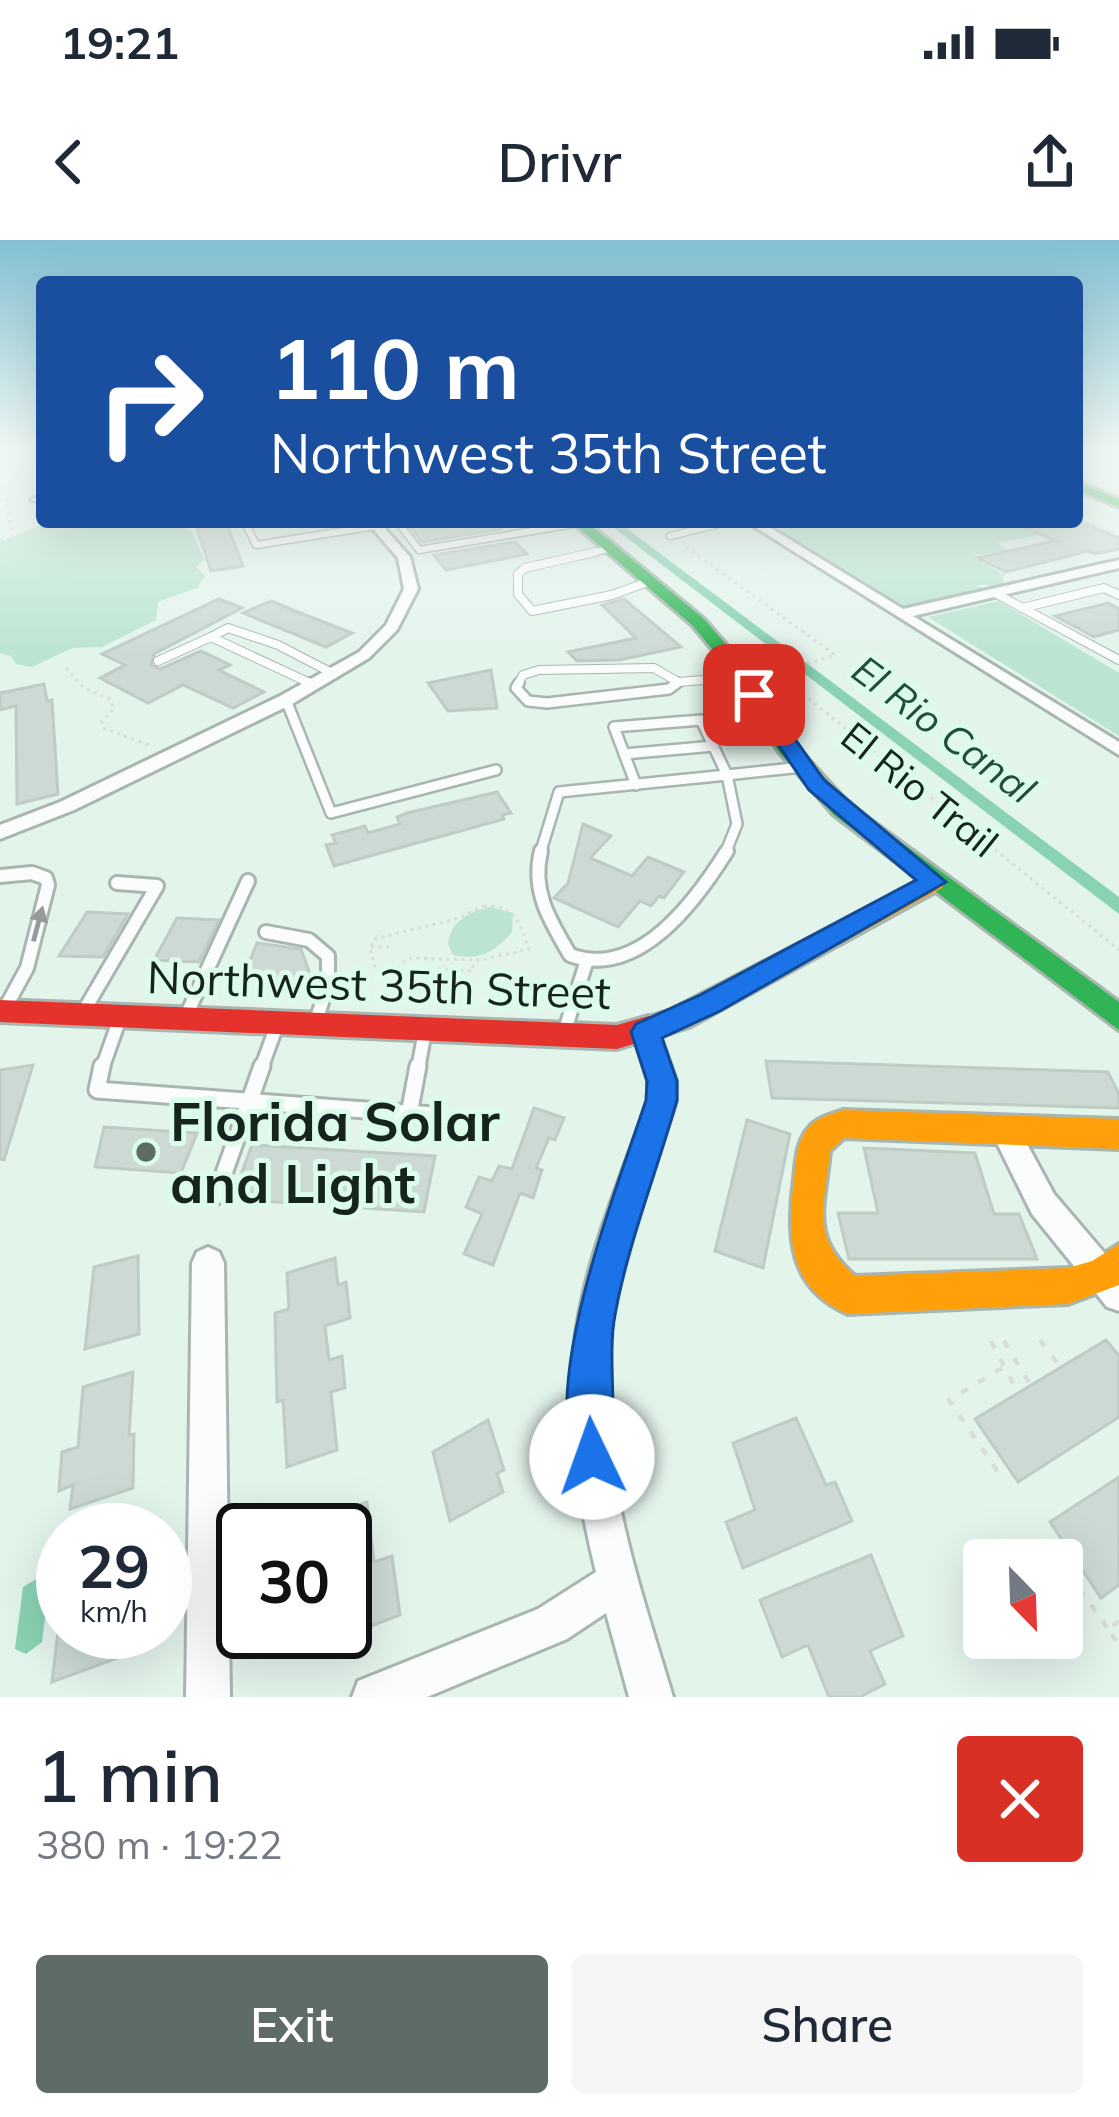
<!DOCTYPE html>
<meta charset="utf-8">
<style>
:root{--surface:#fff;--page:#f6f6f7;--text:#1f2937;--muted:#747a83;--accent:#5e6c65}
body{margin:0;font-family:Mulish,sans-serif;background:var(--page);color:var(--text);height:100vh;display:flex;flex-direction:column;font-size:45px;white-space:nowrap}
*{box-sizing:border-box;margin:0}
p{font-size:39px;color:var(--muted)}
.icon{flex:none;width:66px;height:66px;fill:none;stroke:currentColor;stroke-width:2;stroke-linecap:round;stroke-linejoin:round}
.map{position:relative;height:1457px;overflow:hidden}
.sheet{display:flex;flex-direction:column;background:var(--surface);flex:1}
.sheet>*{flex:none}
.hud{position:absolute;left:36px;top:36px;width:1047px;height:252px;border-radius:12px;box-shadow:0 12px 48px #0002;background:#1a4fa0;color:#fff;overflow:hidden}
.needle{width:78px;rotate:157deg}
.buttons{position:absolute;left:963px;top:1299px;display:grid;gap:24px}
.buttons a{display:grid;place-items:center;width:120px;height:120px;border-radius:12px;background:var(--surface);box-shadow:0 12px 48px #0002;font-size:60px}
.speed{position:absolute;left:36px;top:1263px;display:flex;gap:24px;font-size:60px;font-weight:700;text-align:center}
.speed>*{display:grid;place-content:center;width:156px;height:156px;border-radius:50%;background:var(--surface);box-shadow:0 12px 48px #0002;line-height:1}
.speed small{font-size:30px;font-weight:400}
.speed .limit{border:6px solid #111;border-radius:18px;background:#fff;color:#111}
.pin{position:absolute;display:grid;place-items:center;width:102px;height:102px;color:#fff;margin:-51px;border-radius:24px;box-shadow:0 6px 18px #0006}
.me{position:absolute;width:132px;margin:-66px;rotate:357deg;stroke-linejoin:round;filter:drop-shadow(0 0 9px #0008)}
.turn{display:flex;align-items:center;gap:42px;height:252px;padding:0 36px;font-size:54px}
.turn .icon{width:156px;height:156px;stroke-width:2.5}
.turn b{display:block;font-size:84px;line-height:102px}
.round{display:grid;place-items:center;flex:none;width:126px;height:126px;border-radius:12px;background:var(--page)}
.headline{display:flex;align-items:center;justify-content:space-between;height:204px;padding:0 36px}
h1{font-size:72px;font-weight:600;line-height:90px}
.cta{display:flex;gap:24px;margin-top:auto;padding:24px 36px}
.cta a{flex:1;height:138px;border-radius:12px;background:var(--accent);color:#fff;font-size:48px;font-weight:600;line-height:138px;text-align:center}
.cta a+a{background:var(--page);color:var(--text)}
.status{display:flex;justify-content:space-between;align-items:center;height:84px;padding:0 60px;background:var(--surface);direction:ltr}
.status svg{height:33px;fill:currentColor}
header{display:flex;justify-content:space-between;align-items:center;height:156px;padding:0 36px;background:var(--surface);font-size:54px;font-weight:600}
.map>svg:first-child{display:block}
</style>
<div class="status"><b>19:21</b><svg viewBox="0 0 49 12"><path d="M0 12V9h3v3zM5 12V6h3v6zM10 12V3h3v9zM15 12V0h3v12zM26 1h20v11H26zM47 4h2v5h-2z"/></svg></div>
<header><svg class="icon" aria-label="back" viewBox="0 0 24 24"><path d="M15 5l-7 7 7 7"/></svg>Drivr<svg class="icon" aria-label="share" viewBox="0 0 24 24"><path d="M12 15V3M7 8l5-5 5 5M5 13v7h14v-7"/></svg></header>
<div class="map">
<svg width="1119" height="1457" viewBox="0 0 1119 1457">
<rect width="100%" height="100%" fill="#e3f4eb"/>
<g fill="#bbe5d0">
<path d="M61 282H168L191 291 204 319 196 327 205 336 197 348 158 362 156 380 102 407 72 408 32 427 16 424 11 416 0 413V302L41 285Z"/>
<path d="M760 282H1024L1040 295 997 303 1010 311 971 315 1003 335V346L976 345 989 350 910 368 896 366Z"/>
<path d="M999 361 1119 433V496L928 377Z"/>
<path d="M490 667 513 673 512 692C495 712 480 721 453 715L448 704C450 681 469 672 490 667Z"/>
</g>
<path fill="#89d2b2" d="M38 1338 50 1339 42 1402 26 1414 15 1409 23 1347Z"/>
<g fill="none" stroke-linecap="round" stroke-linejoin="round">
<path fill="#89d2b2" fill-rule="evenodd" d="M606 282H618L1119 657V674Z"/>
</g>
<g fill="#ccdad3" stroke="#beccc5" stroke-width="3">
<path d="M1079 281 1119 298V309L1095 314 1088 311 1006 332 977 318 1055 301 1027 288Z"/>
<path d="M195 282H226L243 326 211 331Z"/>
<path d="M407 282H495L501 289 422 302Z"/>
<path d="M515 302 527 314 446 330 434 315Z"/>
<path d="M219 359 242 368 154 414 151 425 160 429 201 411 230 425 219 430 264 452 233 468 183 445 148 463 100 438 125 425 102 414Z"/>
<path d="M624 359 681 407 619 420 577 421 568 412 636 398 602 365Z"/>
<path d="M271 361 295 371 352 393 326 407 243 373Z"/>
<path d="M1108 363 1119 369V390L1094 397 1055 376Z"/>
<path d="M491 430 497 468 448 471 428 443Z"/>
<path d="M44 444 47 461 52 460 58 554 17 564 16 466 0 470V453Z"/>
<path d="M497 552 511 573 502 575 504 579 334 626 326 605 336 603 332 595 365 586 368 593 400 584 397 577 407 573Z"/>
<path d="M583 584 611 596 590 618 632 636 648 617 684 632 664 658 659 656 651 666 640 661 618 687 554 658 568 643Z"/>
<path d="M87 672 128 674 103 717 59 716Z"/>
<path d="M177 678 219 680 199 722 154 720Z"/>
<path d="M257 703 301 709 309 731 299 739 243 738Z"/>
<path d="M766 821 1108 832 1119 854V868L772 858Z"/>
<path d="M33 825 4 920 0 919V830Z"/>
<path d="M534 868 564 878 555 900 549 898 536 928 542 930 533 958 520 953 493 1025 464 1014 482 974 466 967 479 937 492 941 499 926 512 929Z"/>
<path d="M747 880 790 894 763 1028 715 1011Z"/>
<path d="M104 887 197 893 181 933 95 927Z"/>
<path d="M252 905 435 916 424 972 232 959Z"/>
<path d="M864 908 975 913 994 974H1019L1037 1019H849L838 973H878Z"/>
<path d="M138 1016 139 1094 85 1109 94 1027Z"/>
<path d="M335 1018 338 1045 346 1042 350 1078 325 1086 329 1120 342 1116 345 1148 331 1152 337 1210 287 1227 283 1160 277 1162 275 1073 289 1069 287 1033Z"/>
<path d="M1106 1100 1119 1116V1177L1018 1242 975 1179Z"/>
<path d="M133 1132 129 1195 134 1194 133 1248 70 1269 73 1245 59 1251 62 1212 78 1207 83 1147Z"/>
<path d="M796 1178 826 1245 835 1242 852 1281 743 1328 726 1282 755 1270 733 1203Z"/>
<path d="M488 1180 504 1230 497 1233 503 1252 450 1281 433 1212Z"/>
<path d="M1119 1237V1345L1101 1358 1050 1282Z"/>
<path d="M367 1262 374 1322 392 1316 400 1375 290 1417 288 1392H345V1290L293 1287Z"/>
<path d="M871 1315 903 1396 870 1411 885 1444 860 1457H829L808 1405 782 1417 760 1360Z"/>
<path d="M58 1392H124L123 1416 52 1442Z"/>
</g>
<g fill="none" stroke-linecap="round" stroke-linejoin="round">
<g stroke="#a9b6b0" stroke-width="9">
<g id="lane-far4">
<path d="M245 282 256 305 376 286"/>
<path d="M398 282 419 310 580 283"/>
<path d="M670 296 727 282"/>
<path d="M582 315 612 308"/>
</g>
</g>
<g stroke="#a9b6b0" stroke-width="10">
<g id="lane-far3">
<path d="M595 312 525 328 518 334V354L532 371 612 355 650 341"/>
<path d="M995 353 1119 420"/>
<path d="M1022 368 1104 348 1119 355"/>
<path d="M211 397 228 388 278 405 334 434"/>
<path d="M158 421 211 397 314 445"/>
<path d="M678 442 741 437"/>
<path d="M517 446 523 435 539 430 654 428 678 442"/>
<path d="M673 446 678 442"/>
</g>
</g>
<g stroke="#a9b6b0" stroke-width="14">
<g id="lane-far2">
<path d="M310 443 314 445"/>
<path d="M519 443 516 448 528 461 547 463 669 449 677 443"/>
<path d="M286 460 331 573 496 530"/>
<path d="M624 514 714 506"/>
<path d="M636 545 614 487 701 480 727 535 802 527"/>
<path d="M540 614 559 552 727 535 737 584 725 614"/>
</g>
</g>
<g stroke="#a9b6b0" stroke-width="18">
<g id="lane-far1">
<path d="M541 611C531 651 550 681 570 715 638 740 695 662 727 611"/>
<path d="M0 636 32 633 46 638 48 645 27 728 4 770"/>
<path d="M266 692 309 700 328 716V744L315 784"/>
<path d="M82 774 157 646 117 643"/>
<path d="M186 776 248 641"/>
<path d="M565 790 586 723"/>
<path d="M102 829 120 778"/>
<path d="M261 829 277 785"/>
<path d="M418 829 425 791"/>
</g>
</g>
<g stroke="#a9b6b0" stroke-width="21">
<g id="lane">
<path d="M102 826 97 850 433 875"/>
<path d="M409 874 418 826"/>
<path d="M216 956 262 826"/>
</g>
</g>
<g stroke="#a9b6b0" stroke-width="6">
<g id="street">
<path d="M42 256V262L31 260 33 258Z"/>
<path d="M367 282H379L410 317 418 349 397 390 369 418 292 464 74 570 0 599V585L60 562 280 456 359 412 386 385 404 349 398 318Z"/>
<path d="M747 282H761L903 369 1119 320V328L913 376 1119 502V515Z"/>
<path d="M646 781 655 785 659 792 676 841V861C650 941 615 1023 608 1108 598 1228 639 1344 673 1457H629L606 1373 567 1399 427 1457H352L358 1441 538 1369 596 1332C578 1259 566 1186 574 1111 582 1024 620 942 648 861V841L633 792 637 785Z"/>
<path d="M1004 876 1014 880 1054 954 1119 1030V1071L1107 1067 1032 974 990 889 994 880Z"/>
<path d="M208 1007 219 1012 224 1023 230 1457H186L192 1023 197 1012Z"/>
</g>
</g>
<g stroke="#a9b6b0" stroke-width="6">
<g id="fast">
<path d="M1077 242 1119 259V267L1077 250Z"/>
<path d="M572 282H587L704 379 736 416 794 504 850 565 1119 762V790L834 575 779 512 723 422 692 385Z"/>
</g>
</g>
<g stroke="#a9b6b0" stroke-width="6">
<g id="slow">
<path d="M933 634 945 642 942 648 689 787 649 800 639 796 635 788 639 780 671 770Z"/>
<path d="M843 870 1119 879V909L844 898 830 911C825 966 809 996 855 1036L1068 1028 1092 1021 1119 1004V1045L1068 1064 848 1074C787 1048 787 995 794 939 796 920 796 901 810 886 818 877 832 874 843 870Z"/>
</g>
</g>
<g stroke="#a9b6b0" stroke-width="6">
<path id="jam" d="M0 760 617 785 649 776 659 780 663 788 659 796 617 809 0 782Z"/>
</g>
<g stroke="#d8ddda" stroke-width="3" stroke-dasharray="3 4.5" stroke-linecap="butt">
<path d="M7 211 16 237 11 244"/>
<path d="M0 247 10 246 6 264 13 298"/>
<path d="M1077 279 1119 295"/>
<path d="M0 300 110 282"/>
<path d="M686 307 835 415 785 431 782 437 1119 710"/>
<path d="M982 313 972 317 1005 335"/>
<path d="M1040 317 1051 323"/>
<path d="M66 428 84 448 110 459 114 469 102 481 103 488 152 506"/>
<path d="M484 666C517 666 518 680 529 709L481 720 408 718 392 732 376 731 370 709 374 699 456 679Z"/>
<path d="M371 707H389"/>
<path d="M438 729 472 731 474 722"/>
</g>
<g stroke="#d8ddda" stroke-width="4.5" stroke-dasharray="8 12" stroke-linecap="butt">
<path d="M1040 1100 1060 1127"/>
<path d="M991 1101 1018 1153"/>
<path d="M1004 1101 1031 1146"/>
<path d="M1002 1128 949 1160 1002 1238"/>
<path d="M1068 1332 1108 1389"/>
<path d="M1119 1381 1108 1389 1119 1405"/>
</g>
<use href="#lane-far4" stroke="#fbfdfc" stroke-width="6"/>
<use href="#lane-far3" stroke="#fbfdfc" stroke-width="8"/>
<use href="#lane-far2" stroke="#fbfdfc" stroke-width="9"/>
<use href="#lane-far1" stroke="#fbfdfc" stroke-width="12"/>
<use href="#lane" stroke="#fbfdfc" stroke-width="15"/>
<use href="#street" fill="#fbfdfc" fill-rule="evenodd"/>
<use href="#fast" fill="#30b455" fill-rule="evenodd"/>
<use href="#slow" fill="#ff9f0a" fill-rule="evenodd"/>
<use href="#jam" fill="#e5322d" fill-rule="evenodd"/>
</g>
<defs><path id="oneway-solid" d="M-6-.8H1V-3.2L6.5 0L1 3.2V.8H-6Z" transform="scale(3)"/></defs>
<use fill="#949b98" href="#oneway-solid" transform="translate(38 684) rotate(-75)"/>
<linearGradient id="sky" x2="0" y2="1"><stop stop-color="#82c0d2"/><stop offset="0.51" stop-color="#f2faf6"/><stop offset="1" stop-color="#f2faf6" stop-opacity="0"/></linearGradient>
<rect width="1119" height="415" fill="url(#sky)"/>
<path fill="#1a73e8" stroke="#114b97" stroke-width="3" d="M747 451H761L824 540 946 642 720 771 662 798 677 841V860C657 931 628 1003 615 1075 606 1120 621 1199 607 1232L592 1239 577 1232C539 1140 616 953 646 860L647 841 631 792 636 784 700 755 916 640 809 550 744 455Z"/>
<circle fill="#5e6c65" stroke="#dbfceb" stroke-width="4.5" cx="146" cy="912" r="12"/>
<g text-anchor="middle" dominant-baseline="central" stroke-width="10" stroke-linejoin="round" paint-order="stroke">
<g font-size="39" font-style="italic" fill="#234d3a" stroke="#dbfceb">
<text transform="translate(944 489) rotate(37)">El Rio Canal</text>
</g>
<g font-size="39" fill="#17231d" stroke="#dbfceb">
<text transform="translate(920 549) rotate(39)">El Rio Trail</text>
</g>
<g font-size="45" fill="#17231d" stroke="#dbfceb">
<text transform="translate(379 744) rotate(2)">Northwest 35th Street</text>
</g>
<g font-size="54" font-weight="bold" fill="#17231d" stroke="#dbfceb" text-anchor="start">
<text x="170" y="881">Florida Solar<tspan x="170" dy="62">and Light</tspan></text>
</g>
</g>
</svg>
<div class="buttons">
<a><svg class="needle" viewBox="-14 -14 28 28"><path d="M0-13l5 13h-10z" fill="#e53935"/><path d="M0 13l5-13h-10z" fill="#747a83"/></svg></a>
</div>
<div class="speed"><div>29<small>km/h</small></div><div class="limit">30</div></div>
<div class="pin" style="left:754px;top:455px;background:#d93025"><svg class="icon" aria-label="arrive" viewBox="0 0 24 24"><path d="M6 21V4h12l-3 4 3 4H6"/></svg></div>
<svg class="me" style="left:592px;top:1217px" viewBox="-20 -20 40 40"><circle r="19" fill="#fff"/><path d="M0-13L10 11 0 6-10 11z" fill="#1a73e8"/></svg>
<div class="hud">
<div class="turn"><svg class="icon" aria-label="right" viewBox="0 0 24 24"><path d="M7 20v-9h11M14 6l5 5-5 5"/></svg><div><b>110 m</b>Northwest 35th Street</div></div>
</div>
</div>
<section class="sheet">
<div class="headline"><div><h1>1 min</h1><p>380 m · 19:22</p></div><a class="round" style="background:#d93025;color:#fff"><svg class="icon" aria-label="close" viewBox="0 0 24 24"><path d="M6 6l12 12M18 6L6 18"/></svg></a></div>
<div class="cta"><a>Exit</a><a>Share</a></div>
</section>
